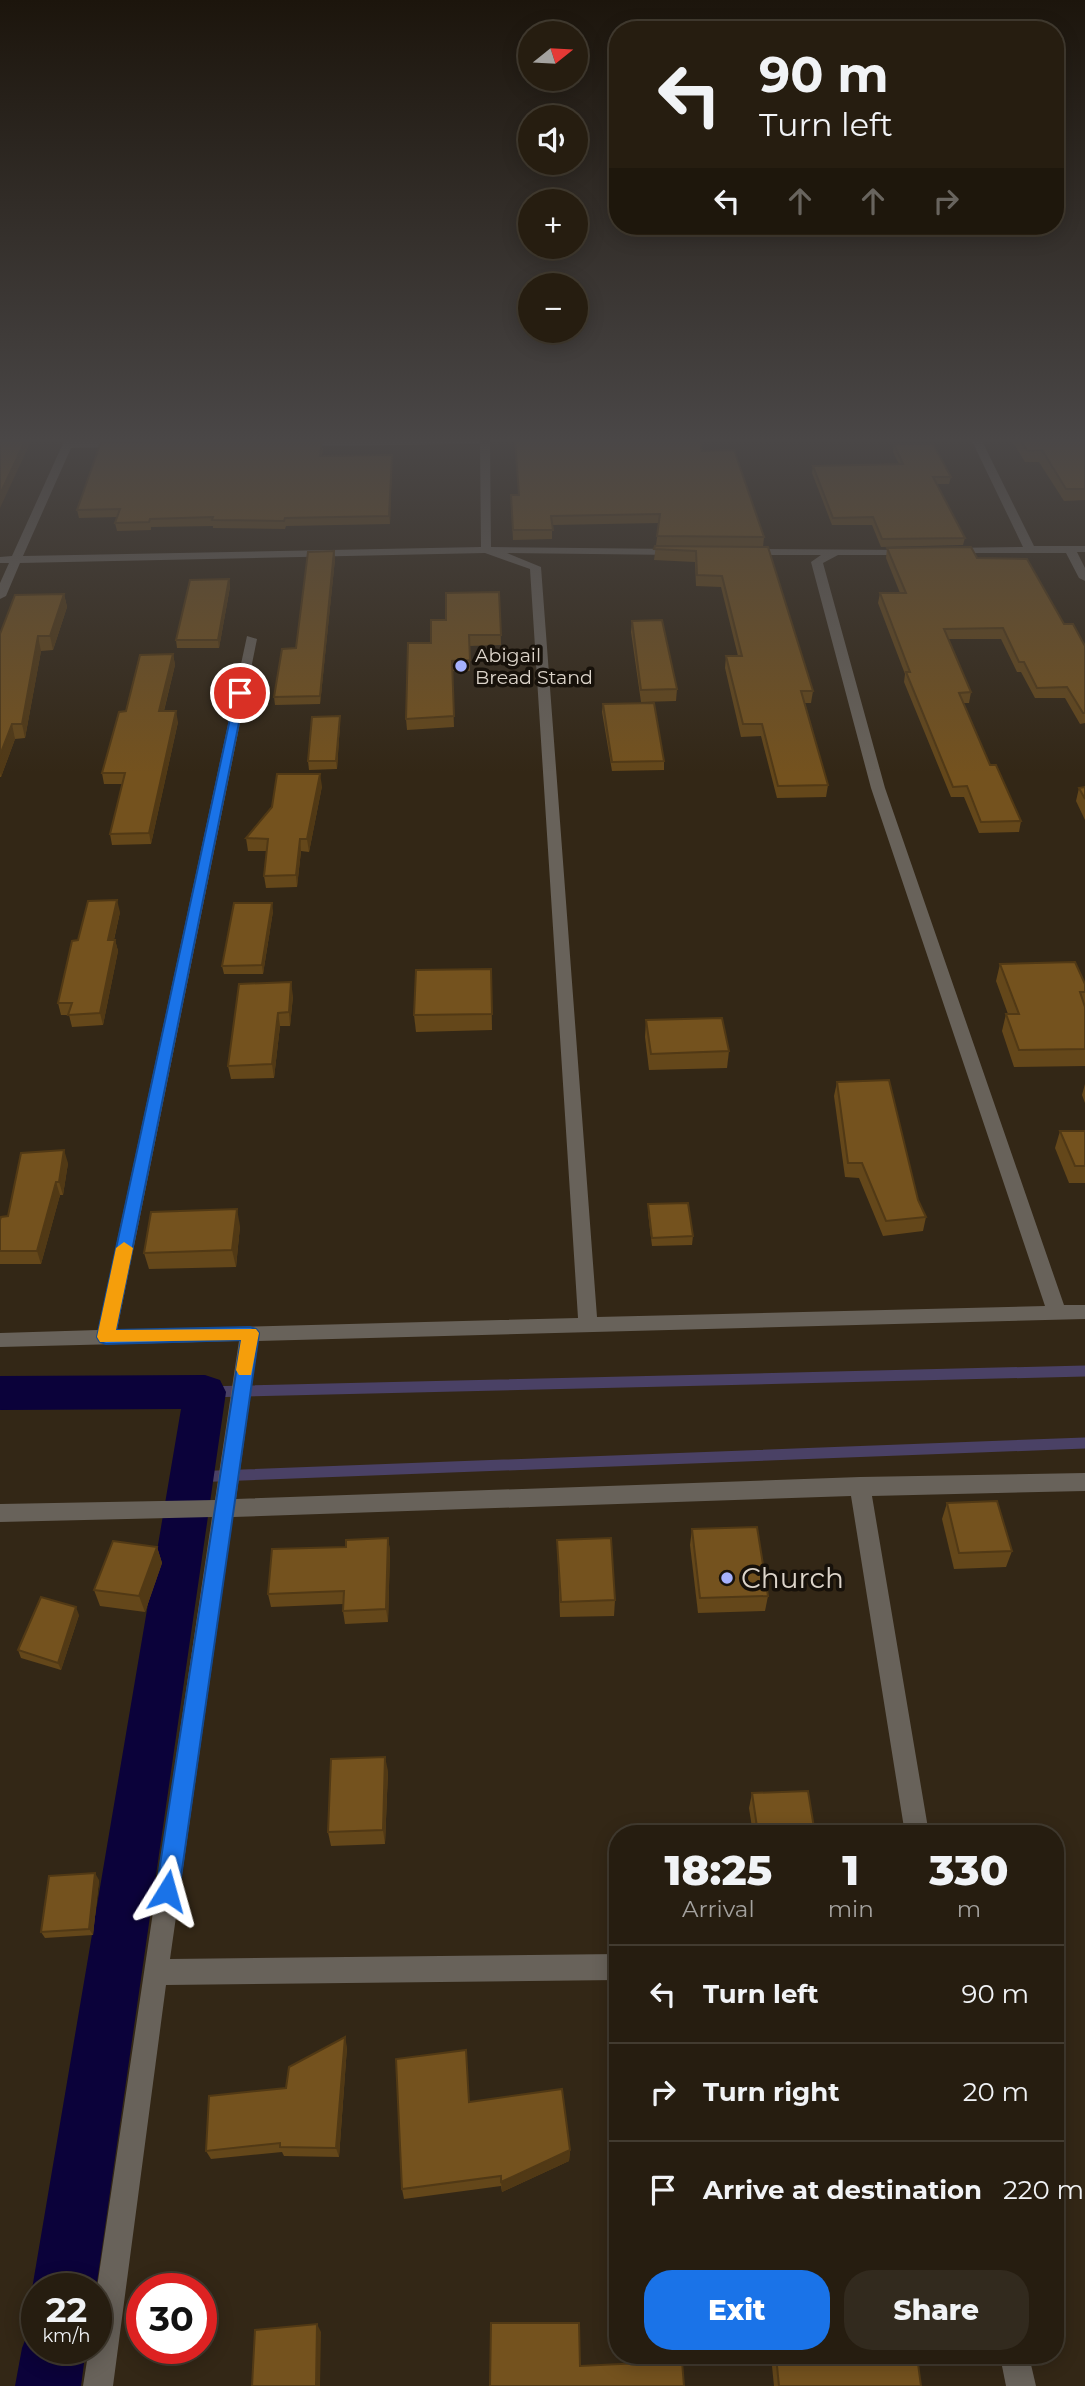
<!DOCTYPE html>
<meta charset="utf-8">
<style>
:root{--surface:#261d10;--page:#322a1e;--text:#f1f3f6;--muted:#a4a29f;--line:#423b30;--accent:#1a73e8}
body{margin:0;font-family:Montserrat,sans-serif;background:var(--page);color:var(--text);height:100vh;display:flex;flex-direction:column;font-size:26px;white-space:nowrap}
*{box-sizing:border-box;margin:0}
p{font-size:23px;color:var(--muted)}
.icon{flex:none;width:38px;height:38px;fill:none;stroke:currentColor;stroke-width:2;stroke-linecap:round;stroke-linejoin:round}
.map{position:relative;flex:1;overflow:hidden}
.details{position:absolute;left:609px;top:1825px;width:455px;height:539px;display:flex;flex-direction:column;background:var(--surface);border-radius:28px;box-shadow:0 4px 18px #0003,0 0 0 2px var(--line)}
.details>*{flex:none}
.banner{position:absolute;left:609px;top:21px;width:455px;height:214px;border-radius:28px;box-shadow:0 4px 18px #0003,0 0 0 2px var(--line);background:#261d10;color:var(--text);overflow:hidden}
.needle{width:46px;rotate:72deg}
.tools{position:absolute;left:518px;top:21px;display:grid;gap:14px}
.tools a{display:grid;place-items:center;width:70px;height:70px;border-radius:50%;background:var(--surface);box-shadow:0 4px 18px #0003,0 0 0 2px var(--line);font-size:35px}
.speed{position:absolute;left:21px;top:2273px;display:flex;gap:14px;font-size:35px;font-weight:700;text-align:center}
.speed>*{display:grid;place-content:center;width:91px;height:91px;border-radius:50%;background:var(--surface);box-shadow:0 4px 18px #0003,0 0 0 2px var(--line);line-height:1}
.speed small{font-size:18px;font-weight:400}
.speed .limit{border:10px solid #d22;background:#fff;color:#111}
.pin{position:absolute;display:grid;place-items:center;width:60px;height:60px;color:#fff;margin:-30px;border:4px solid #fff;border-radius:50%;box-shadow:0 2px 7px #0007}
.me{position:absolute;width:77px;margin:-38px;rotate:8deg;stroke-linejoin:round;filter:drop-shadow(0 0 5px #0008)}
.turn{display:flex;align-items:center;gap:24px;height:147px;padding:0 35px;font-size:32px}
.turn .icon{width:91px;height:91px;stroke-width:2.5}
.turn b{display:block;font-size:49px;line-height:60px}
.lanes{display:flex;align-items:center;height:66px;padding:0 35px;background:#0003;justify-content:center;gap:35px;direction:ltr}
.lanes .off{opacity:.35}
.eta{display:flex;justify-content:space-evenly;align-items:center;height:119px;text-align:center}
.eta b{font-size:42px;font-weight:800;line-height:49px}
.cta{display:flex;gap:14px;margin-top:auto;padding:14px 35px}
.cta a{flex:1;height:80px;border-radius:28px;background:var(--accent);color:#fff;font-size:28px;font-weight:800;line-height:80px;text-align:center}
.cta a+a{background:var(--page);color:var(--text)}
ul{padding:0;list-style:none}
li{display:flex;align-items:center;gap:21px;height:98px;padding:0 35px;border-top:2px solid var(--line)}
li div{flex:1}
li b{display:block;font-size:26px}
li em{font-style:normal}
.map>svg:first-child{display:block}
</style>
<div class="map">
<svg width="1085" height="2386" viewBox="0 0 1085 2386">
<rect width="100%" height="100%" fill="#332716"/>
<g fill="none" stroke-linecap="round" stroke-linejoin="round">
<g stroke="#4a4165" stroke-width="11">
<path d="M205 1392 1085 1371"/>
<path d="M191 1477 1085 1443"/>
</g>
<g fill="#0b023a" fill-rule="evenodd">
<path d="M205 1375 220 1380 226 1392 96 2289H37V2299L32 2289 181 1409 0 1410V1376Z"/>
<path d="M37 2323V2348H86L81 2386H15L22 2348 31 2325Z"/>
</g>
<g fill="#68625a" fill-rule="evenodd">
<path d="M65 439H75L74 442 125 441 130 444 125 447 71 448 23 556 481 547 480 444 300 446 295 443 300 440 490 439 491 547 676 549 681 552 676 555 507 553 541 567 597 1317 1045 1306 871 788 811 562 821 555H746L741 552 746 549 914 550V554L910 555H838L823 563 885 788 1064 1305H1085V1319L258 1341 236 1499 860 1477 1085 1473V1491L872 1496 929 1834H905L851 1496 233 1517 170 1959 618 1954V1980L166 1985 113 2386H83L89 2348H96V2294L212 1517 0 1522V1504L215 1500 239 1341 0 1347V1333L98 1330 247 636 257 639 117 1330 578 1318 530 569 485 553 20 563 6 596 0 599V583L9 563H0V557L12 556Z"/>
<path d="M722 439H833L828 442H727Z"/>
<path d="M971 439H981L1034 546H1085V552H1077L1085 568V581L1079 578 1066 553H945V549L949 548 1023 547Z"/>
<path d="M1000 2356H1029L1036 2386H1006Z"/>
</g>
</g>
<g fill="#64471a">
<path d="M515 439H699L702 451 764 537 763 547 813 691 811 703H805L828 785 826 797 777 798 761 736 741 737 725 668 726 656H738L721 587 696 586 695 562 654 560 659 523 552 525V539L513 540 511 505 519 495Z"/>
<path d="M1011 439H1085V500L1064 501 1039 462H1025Z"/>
<path d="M894 444 951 477 949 484H937L965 538 963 545 881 547 872 525H832L812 473 813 466 899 464 893 452Z"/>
<path d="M323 448 322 456 392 463 390 524 286 526 285 529 213 528V526L151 527V530L117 531 115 523 117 517 79 518 77 510Z"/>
<path d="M887 548 977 558 1064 624 1085 646V723L1080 724 1065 698H1035L1021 672H1017L1001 639H948L971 692 969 703H963L990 765 1021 821 1019 832 979 833 964 797H951L904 682 905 674 878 603 880 593H900L886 558Z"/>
<path d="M334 551 335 559 320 704 275 705 274 697 296 648Z"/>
<path d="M229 579 230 587 219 648H177L176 640Z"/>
<path d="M499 592 501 645 469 646 470 671H452L454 727 407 730 406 719 431 643 446 620Z"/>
<path d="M64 594 67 607 53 650 41 651 25 738 15 739 1 777H0V634Z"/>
<path d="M632 621 677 689 676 701 641 702 631 632Z"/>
<path d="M173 654 175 665 164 711 178 722 151 844 112 845 110 834 122 784H104L102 773 126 711Z"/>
<path d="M603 704 664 761V770L612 771 602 712Z"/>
<path d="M340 716V724L337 769 309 770 308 761Z"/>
<path d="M322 786 309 852 301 851 297 887 266 888 264 876 267 851H248L246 838Z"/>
<path d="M1085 787V820L1076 801 1079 788Z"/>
<path d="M273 911 263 974H224L222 966Z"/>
<path d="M120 912 114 940H115L118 951 103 1025 72 1027 69 1015H61L58 1003 78 940Z"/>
<path d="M1000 964 1085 984V1066L1014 1067 1002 1031 1006 1014H1008L996 981Z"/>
<path d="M491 969 492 1030 416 1032 414 1015Z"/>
<path d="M293 996 290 1026H280L274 1078 231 1079 228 1066Z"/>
<path d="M646 1020 729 1051 727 1068 649 1070 645 1037Z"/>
<path d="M837 1082 918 1200 926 1217 923 1231 883 1236 859 1178 845 1177 834 1096Z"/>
<path d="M1085 1084V1103L1082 1095Z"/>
<path d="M1060 1131H1085V1183H1069L1055 1148Z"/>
<path d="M68 1163 63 1195H60L41 1264H0V1220L8 1216Z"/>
<path d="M648 1204 693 1236 692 1245 652 1246 648 1213Z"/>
<path d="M240 1226 236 1267 149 1269 144 1253Z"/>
<path d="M947 1503 1012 1551 1006 1567 954 1569 942 1519Z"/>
<path d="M692 1529 768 1596 765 1611 698 1613 690 1545Z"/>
<path d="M388 1538 390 1551 388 1622 345 1624 343 1611V1604L271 1607 268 1594 346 1547Z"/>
<path d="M557 1540 615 1600 614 1616 560 1617Z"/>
<path d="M157 1547 162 1563 145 1612 100 1606 94 1590Z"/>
<path d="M79 1615 61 1670 21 1658 18 1650Z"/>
<path d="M388 1771 385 1844 331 1846 328 1832Z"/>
<path d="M752 1793 815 1834H753L749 1808Z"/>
<path d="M99 1880 93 1935 45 1938 41 1932Z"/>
<path d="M347 2047 339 2157 284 2156 282 2152 211 2159 206 2151 286 2088Z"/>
<path d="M470 2102 570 2150 569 2161 502 2192 501 2186 404 2199 402 2189Z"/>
<path d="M771 2356H917L921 2386H774Z"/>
</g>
<g fill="#513915">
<path d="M26 439H32L0 508V494Z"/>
<path d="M392 455V463L390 524 389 516Z"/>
<path d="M334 551 335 559 320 704V696Z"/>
<path d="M229 579 230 587 219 648 218 640Z"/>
<path d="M64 594 67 607 53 650 50 636Z"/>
<path d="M38 636 41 651 25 738 22 724Z"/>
<path d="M173 654 175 665 161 722 159 711Z"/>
<path d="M176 711 178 722 151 844 149 833Z"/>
<path d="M340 716V724L337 769 336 761Z"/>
<path d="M12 724 15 739 1 777 0 772V755Z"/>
<path d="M320 774 322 786 309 852 307 839Z"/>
<path d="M300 839 301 851 297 887 296 875Z"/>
<path d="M117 900 120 912 111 952 108 940Z"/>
<path d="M272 903 273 911 263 974 262 965Z"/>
<path d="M115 940 118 951 103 1025 100 1013Z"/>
<path d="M291 982 293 996 290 1026 289 1012Z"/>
<path d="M278 1013 280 1026 274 1078 272 1064Z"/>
<path d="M64 1150 68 1163 63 1195 59 1182Z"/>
<path d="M56 1182 60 1195 41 1264 37 1251Z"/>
<path d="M237 1209 240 1226 236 1267 232 1250Z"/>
<path d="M388 1538 390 1551 388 1622 386 1609Z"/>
<path d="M157 1547 162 1563 145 1612 139 1596Z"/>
<path d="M76 1607 79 1615 61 1670 58 1663Z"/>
<path d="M385 1757 388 1771 385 1844 383 1830Z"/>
<path d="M95 1873 99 1880 93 1935 89 1929Z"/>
<path d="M345 2037 347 2047 339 2157 336 2148Z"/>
<path d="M570 2150 569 2161 502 2192 501 2182Z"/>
<path d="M317 2324 321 2332 320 2386H316Z"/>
</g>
<g fill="#74521e" stroke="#513915" stroke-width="2">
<path d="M0 439H26L0 494Z"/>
<path d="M515 439H699L702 451 734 450 764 537 657 536 660 514 551 516 553 530H513L511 495H519Z"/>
<path d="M1020 439H1085V489H1066L1042 450 1027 451Z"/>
<path d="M322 440 320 456 392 455 389 516 285 518 284 521 212 520 213 517 150 519 149 522 115 523 120 509 77 510 101 442Z"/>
<path d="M894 444H933L951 477H933L965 538 882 539 873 517 833 518 813 466 903 464Z"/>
<path d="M655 546 768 547 813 691H801L828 785 778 786 762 724H743L726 656H742L722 576 697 575 696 551 654 549Z"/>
<path d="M971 547 977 558 1027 559 1064 624H1073L1085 646V713H1083L1067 687 1037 688 1024 662H1019L1003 628 944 629 971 692 959 693 990 765H996L1021 821 981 822 967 786 953 787 906 672H910L880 593H906L887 548Z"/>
<path d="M334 551 320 696 274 697 282 649 296 648 308 552Z"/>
<path d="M229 579 218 640H176L190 580Z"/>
<path d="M499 592 501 635H469L470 660 452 661 454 716 406 719 408 643H431V620H446V593Z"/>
<path d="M64 594 50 636H38L22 724H12L0 755V634L15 595Z"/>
<path d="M662 620 677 689 641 690 632 621Z"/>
<path d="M173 654 159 711H176L149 833 110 834 125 773H102L119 712 126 711 140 655Z"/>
<path d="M654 703 664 761 612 762 603 704Z"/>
<path d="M340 716 336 761H308L312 717Z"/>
<path d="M277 774H320L307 839H300L296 875 264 876 268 839 246 838 272 807Z"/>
<path d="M1085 787V799L1079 788Z"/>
<path d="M117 900 108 940H115L100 1013 68 1015 72 1003H58L72 941 78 940 88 901Z"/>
<path d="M234 903H272L262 965 222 966Z"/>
<path d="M1075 962 1085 984V992H1080L1085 1007V1049L1019 1050 1006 1014H1019L1000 964Z"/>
<path d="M491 969 492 1014 414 1015 416 970Z"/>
<path d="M291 982 289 1012 278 1013 272 1064 228 1066 239 984Z"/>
<path d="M722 1018 729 1051 651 1054 646 1020Z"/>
<path d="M889 1080 918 1200 926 1217 886 1221 862 1163H848L837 1082Z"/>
<path d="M1060 1131H1085V1166H1075Z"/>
<path d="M64 1150 59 1182H56L37 1251H0V1220L1 1217 8 1216 21 1153Z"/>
<path d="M688 1203 693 1236 652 1238 648 1204Z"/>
<path d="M237 1209 232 1250 144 1253 151 1212Z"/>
<path d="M997 1501 1012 1551 959 1553 947 1503Z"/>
<path d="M757 1527 768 1596 700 1598 692 1529Z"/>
<path d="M388 1538 386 1609 343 1611 344 1591 268 1594 272 1549 346 1547V1540Z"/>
<path d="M611 1538 615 1600 561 1602 557 1540Z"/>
<path d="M113 1541 157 1547 139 1596 94 1590Z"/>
<path d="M41 1597 76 1607 58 1663 18 1650Z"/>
<path d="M385 1757 383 1830 328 1832 331 1759Z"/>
<path d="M808 1791 815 1834H758L752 1793Z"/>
<path d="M95 1873 89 1929 41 1932 49 1876Z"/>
<path d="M345 2037 336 2148 280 2147V2143L206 2151 209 2096 286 2088 289 2067Z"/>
<path d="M466 2050 469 2102 562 2089 570 2150 501 2182V2176L402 2189 396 2059Z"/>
<path d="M491 2323H579L580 2366 682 2361 684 2386H490Z"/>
<path d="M317 2324 316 2386H252L255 2330Z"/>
<path d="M776 2356H917L921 2386H779Z"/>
</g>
<linearGradient id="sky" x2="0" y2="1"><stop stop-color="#1c150c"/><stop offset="0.57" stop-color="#4a4747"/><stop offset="1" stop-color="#4a4747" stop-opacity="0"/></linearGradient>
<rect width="1085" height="773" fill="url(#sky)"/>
<path fill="#1a73e8" stroke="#114b97" stroke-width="2" d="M236 691 245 693 116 1330 250 1327 256 1329 259 1333 179 1891 175 1899 167 1902 160 1899 156 1891 241 1340 106 1344 100 1342 97 1337Z"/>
<path fill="#f59e0b" d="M124 1242 133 1248 116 1330 256 1329 259 1333 251 1375H239L236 1370 241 1340 100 1342 97 1337 116 1248Z"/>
<g fill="#a6b1fc" stroke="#17110a" stroke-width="2.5">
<circle cx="461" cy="666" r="7"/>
<circle cx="727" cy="1578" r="7"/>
</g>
<g text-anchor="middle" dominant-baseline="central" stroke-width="7" stroke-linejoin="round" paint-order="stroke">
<g font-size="19" fill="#dcd4ca" stroke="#17110a" text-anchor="start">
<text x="475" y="655">Abigail<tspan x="475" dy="22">Bread Stand</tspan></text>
</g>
<g font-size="28" fill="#dcd4ca" stroke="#17110a" text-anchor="start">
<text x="741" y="1578">Church</text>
</g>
</g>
</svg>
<div class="tools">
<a><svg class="needle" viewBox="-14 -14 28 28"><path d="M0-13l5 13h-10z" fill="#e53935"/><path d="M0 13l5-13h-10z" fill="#a4a29f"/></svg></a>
<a><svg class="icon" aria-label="sound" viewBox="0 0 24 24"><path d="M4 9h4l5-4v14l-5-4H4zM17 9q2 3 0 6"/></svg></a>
<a>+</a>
<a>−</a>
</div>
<div class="speed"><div>22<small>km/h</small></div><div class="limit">30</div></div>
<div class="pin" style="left:240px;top:693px;background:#d93025"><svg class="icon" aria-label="arrive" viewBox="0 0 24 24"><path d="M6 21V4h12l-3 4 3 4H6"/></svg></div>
<svg class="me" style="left:167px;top:1891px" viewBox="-20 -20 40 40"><path d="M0-17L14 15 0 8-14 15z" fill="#1a73e8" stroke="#fff" stroke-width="4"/></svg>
<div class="banner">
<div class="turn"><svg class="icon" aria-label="left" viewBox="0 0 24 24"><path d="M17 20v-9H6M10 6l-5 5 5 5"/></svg><div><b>90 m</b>Turn left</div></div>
<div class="lanes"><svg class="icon" aria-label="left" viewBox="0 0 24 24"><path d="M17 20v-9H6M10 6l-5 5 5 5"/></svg><svg class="icon off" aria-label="ahead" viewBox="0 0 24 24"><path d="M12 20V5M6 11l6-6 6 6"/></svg><svg class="icon off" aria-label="ahead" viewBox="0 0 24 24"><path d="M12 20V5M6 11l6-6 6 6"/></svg><svg class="icon off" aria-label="right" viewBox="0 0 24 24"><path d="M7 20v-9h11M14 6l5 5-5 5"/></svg></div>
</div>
<section class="details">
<div class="eta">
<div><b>18:25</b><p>Arrival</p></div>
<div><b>1</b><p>min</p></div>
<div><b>330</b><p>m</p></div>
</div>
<ul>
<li><svg class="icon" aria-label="left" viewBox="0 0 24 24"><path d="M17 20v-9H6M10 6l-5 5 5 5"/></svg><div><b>Turn left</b></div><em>90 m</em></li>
<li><svg class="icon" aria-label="right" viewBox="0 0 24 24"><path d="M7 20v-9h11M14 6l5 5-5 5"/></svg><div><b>Turn right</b></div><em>20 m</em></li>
<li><svg class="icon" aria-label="arrive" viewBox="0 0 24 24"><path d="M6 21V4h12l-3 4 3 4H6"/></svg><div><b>Arrive at destination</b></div><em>220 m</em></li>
</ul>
<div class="cta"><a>Exit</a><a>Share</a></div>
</section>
</div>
